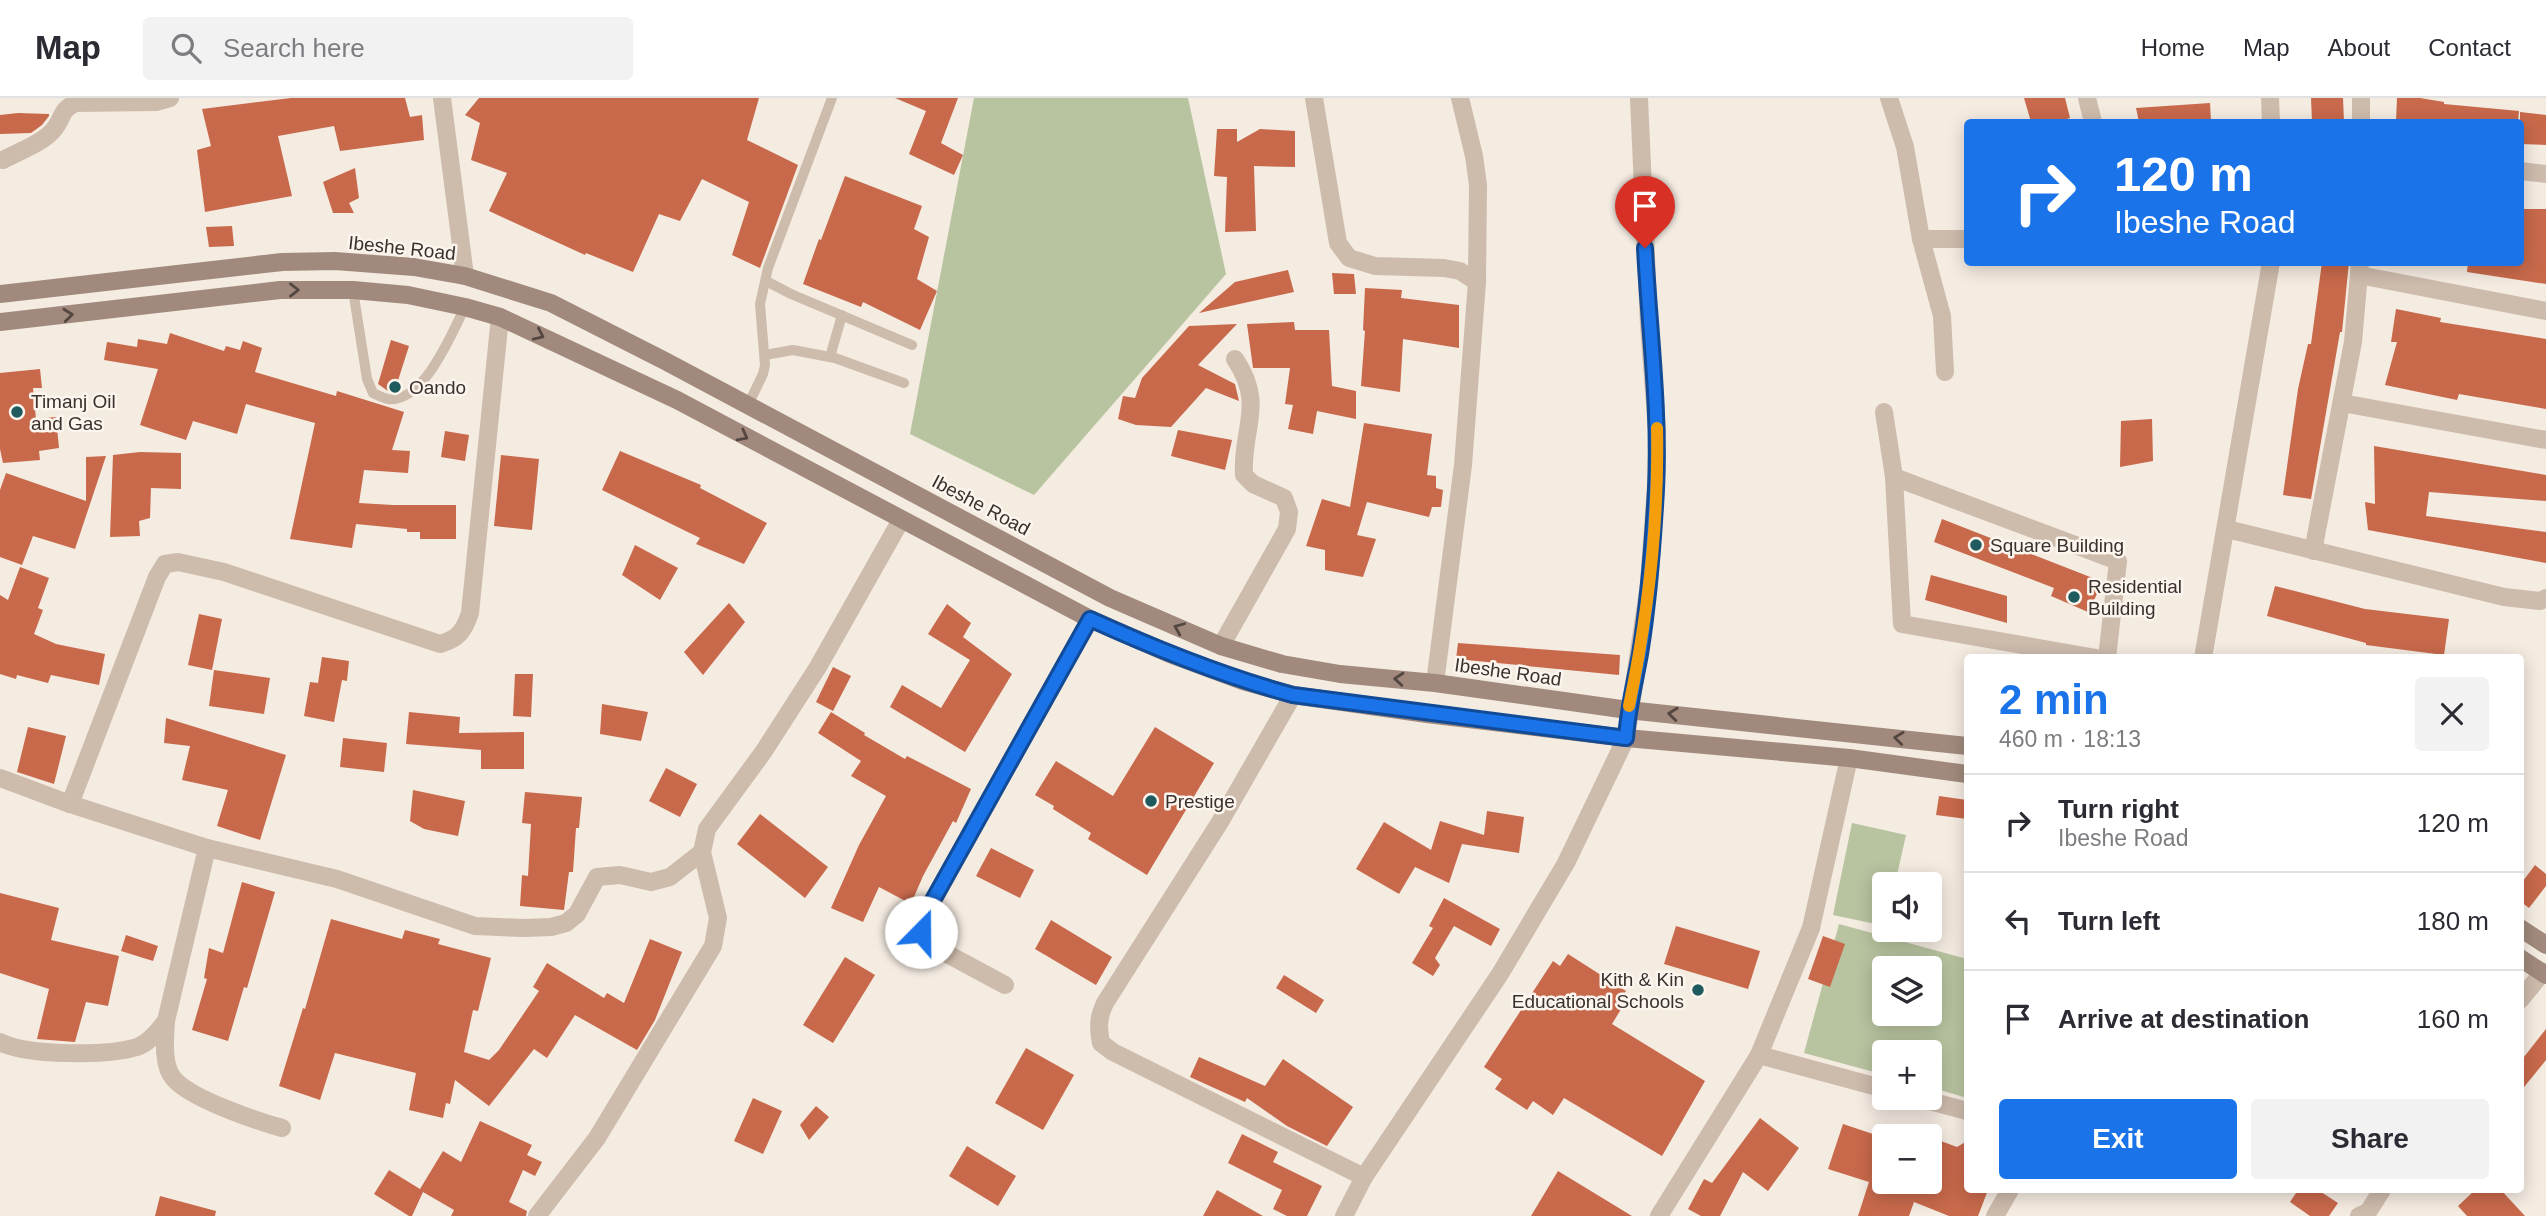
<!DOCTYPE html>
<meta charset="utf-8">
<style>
:root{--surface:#fff;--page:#f2f2f3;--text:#2b2b33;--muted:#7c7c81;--line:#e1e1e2;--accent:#1a73e8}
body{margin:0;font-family:Helvetica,sans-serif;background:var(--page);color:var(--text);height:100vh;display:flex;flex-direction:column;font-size:26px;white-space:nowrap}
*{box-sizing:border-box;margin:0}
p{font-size:23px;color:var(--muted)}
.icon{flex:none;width:38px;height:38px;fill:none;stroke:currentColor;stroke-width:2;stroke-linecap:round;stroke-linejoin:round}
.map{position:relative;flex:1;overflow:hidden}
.side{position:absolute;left:1964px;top:556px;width:560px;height:539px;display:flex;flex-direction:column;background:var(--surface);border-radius:7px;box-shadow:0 4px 18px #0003}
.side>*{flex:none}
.top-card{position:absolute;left:1964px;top:21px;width:560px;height:147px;border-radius:7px;box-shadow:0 4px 18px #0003;background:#1a73e8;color:#fff;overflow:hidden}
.controls{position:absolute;left:1872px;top:774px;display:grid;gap:14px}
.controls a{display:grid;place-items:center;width:70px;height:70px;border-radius:7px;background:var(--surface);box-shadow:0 4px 18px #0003;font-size:35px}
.pin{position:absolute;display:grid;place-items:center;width:60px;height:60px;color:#fff;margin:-72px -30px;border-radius:50% 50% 50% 0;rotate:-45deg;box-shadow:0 0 7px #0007}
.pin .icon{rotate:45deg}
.me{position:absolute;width:77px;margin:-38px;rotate:22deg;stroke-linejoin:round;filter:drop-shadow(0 0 5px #0008)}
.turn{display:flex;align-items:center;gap:24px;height:147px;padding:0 35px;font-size:32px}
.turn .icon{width:91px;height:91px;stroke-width:2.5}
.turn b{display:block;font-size:49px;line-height:60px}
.round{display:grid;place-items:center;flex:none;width:74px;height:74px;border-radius:7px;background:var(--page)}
.overview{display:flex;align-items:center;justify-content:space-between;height:119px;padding:0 35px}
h1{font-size:42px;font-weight:600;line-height:52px;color:var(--accent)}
.primary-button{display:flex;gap:14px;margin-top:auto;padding:14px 35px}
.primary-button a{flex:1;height:80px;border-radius:7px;background:var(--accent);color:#fff;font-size:28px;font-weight:600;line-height:80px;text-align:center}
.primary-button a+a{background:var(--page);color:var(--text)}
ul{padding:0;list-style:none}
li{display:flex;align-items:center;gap:21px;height:98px;padding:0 35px;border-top:2px solid var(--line)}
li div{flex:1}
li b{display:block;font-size:26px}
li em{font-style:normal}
header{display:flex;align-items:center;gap:42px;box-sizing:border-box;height:98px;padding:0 35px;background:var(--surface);border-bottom:2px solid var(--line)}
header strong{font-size:33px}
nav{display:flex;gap:38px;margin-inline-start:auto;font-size:24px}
.search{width:490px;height:63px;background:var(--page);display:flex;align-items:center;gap:18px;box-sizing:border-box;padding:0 24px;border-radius:7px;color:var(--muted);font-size:26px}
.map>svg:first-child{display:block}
</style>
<header>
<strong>Map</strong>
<div class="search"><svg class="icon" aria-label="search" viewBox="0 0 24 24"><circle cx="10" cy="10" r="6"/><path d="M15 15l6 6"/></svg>Search here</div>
<nav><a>Home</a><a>Map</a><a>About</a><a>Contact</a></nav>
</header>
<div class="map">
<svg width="2546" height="1118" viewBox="0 0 2546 1118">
<rect width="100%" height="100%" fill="#f4ebe1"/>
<g fill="#b8c4a0" fill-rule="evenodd">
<path d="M974 0H1188L1226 176 1034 397 910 336Z"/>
<path d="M1852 725 1906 737 1895 786H1885V828L1833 817Z"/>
<path d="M1839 826 1967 861V1000L1930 989V954H1885V977L1804 955ZM1885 870H1930V915H1885Z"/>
</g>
<g fill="#c8694b">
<path d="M291 0H405L410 19 422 17 424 42 340 53 334 28 278 38 292 98 205 114 197 52 211 48 202 11Z"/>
<path d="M479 0H759L747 42 798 67 760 170 732 157 749 104 702 81 680 123 659 116 633 174 586 155 585 157 489 113 507 75 471 62 480 25 465 17Z"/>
<path d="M895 0H958L941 45 963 57 954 77 909 56 926 13Z"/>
<path d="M2024 0H2065L2070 20 2057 24H2031Z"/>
<path d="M2311 0H2343L2344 24H2312Z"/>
<path d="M2397 0H2420L2444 4V6L2519 13 2518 24H2396Z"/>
<path d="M2210 5 2211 24H2139L2136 10Z"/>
<path d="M2520 14 2546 17V47L2520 46Z"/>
<path d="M18 15 49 16V18L42 27 31 35 0 36V17Z"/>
<path d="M1217 31H1237V44L1260 31 1295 33V69L1254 68 1256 133 1225 134 1227 79 1214 78Z"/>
<path d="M355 70 359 100 349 105 354 115H333L323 84Z"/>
<path d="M845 78 922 108 914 131 929 139 917 181 937 193 920 232 863 204 861 209 803 186 819 141 821 142Z"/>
<path d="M2520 111H2546V186L2467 174 2468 164H2520Z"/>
<path d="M232 128 234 148 209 149 206 129Z"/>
<path d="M2322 164H2349L2342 234H2340L2311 401 2283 397 2298 291 2308 246H2311Z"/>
<path d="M1288 172 1294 194 1199 215 1235 184Z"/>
<path d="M1332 175 1354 176 1356 196H1334Z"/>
<path d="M1365 190 1402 192 1401 200 1459 207V250L1403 241 1400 294 1361 288 1365 233 1363 232Z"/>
<path d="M2396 211 2441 220 2440 224 2546 241V311L2459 296 2457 302 2385 287 2397 244H2391Z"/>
<path d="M1294 224 1295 232H1329L1332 288 1356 293V321L1317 313 1313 336 1288 331 1293 307 1285 306 1290 270H1253L1247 226Z"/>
<path d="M1237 226 1198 267 1235 286 1239 303 1206 290 1171 329 1136 327 1118 321 1123 298 1135 300 1142 280 1189 228Z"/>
<path d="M170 235 224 253 226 248 240 252 243 243 262 250 255 274 336 298 337 293 404 314 392 352 410 353 408 375 364 372 359 405 393 407H456V441H420V434H407V431L356 426 352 450 290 441 315 325 246 306 237 336 193 323 186 342 140 327 158 271 104 262 107 244 137 249 138 241 167 246Z"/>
<path d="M391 242 409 248 395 292 388 293 378 286Z"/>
<path d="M40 271 42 290H33L36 321 56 319 59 350 39 353 40 362 3 365 0 351V275Z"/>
<path d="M2152 321 2153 363 2120 369 2121 323Z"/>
<path d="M1364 325 1432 336 1427 377 1436 378V390L1443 392 1441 409H1432L1429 419 1367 404 1357 437 1376 441 1363 479 1325 472V452L1306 448 1322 401 1350 409Z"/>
<path d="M1178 332 1232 342 1225 372 1171 358Z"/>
<path d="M445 333 469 337 465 363 441 359Z"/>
<path d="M2374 348 2546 377V403L2429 394 2426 418 2546 434V465L2368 432 2365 404 2375 406Z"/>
<path d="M620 353 701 387 700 390 767 425 744 466 696 446 700 440 602 392Z"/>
<path d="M140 354 181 355V391L151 390 150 420 139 423 140 438 110 439 113 357Z"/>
<path d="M501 357 539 361 532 432 494 428Z"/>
<path d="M106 358 75 451 33 438 22 467 0 459V392L6 375 86 403V359Z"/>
<path d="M1942 421 2103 484 2088 514 2051 498 2054 490 1934 444Z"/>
<path d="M635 447 678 470 660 502 622 477Z"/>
<path d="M20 469 49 480 38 510 43 512 34 536 56 546 105 556 99 587 51 577 48 585 17 577 16 581 0 576V497L8 502Z"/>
<path d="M1931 477 2007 498V525L1925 502Z"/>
<path d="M2275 488 2365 511 2449 521 2444 557 2366 547V545L2267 518Z"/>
<path d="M729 505 745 524 703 577 684 554Z"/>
<path d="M947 506 971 525 963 539 1012 576 965 654 890 609 902 587 941 610 970 562 928 536Z"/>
<path d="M199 516 222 521 212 572 188 567Z"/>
<path d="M1458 545 1620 557 1619 577 1456 561Z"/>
<path d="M322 559 349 563 347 583 342 582 334 624 304 618 310 584 318 585Z"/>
<path d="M833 569 851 578 833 613 816 604Z"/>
<path d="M214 572 270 580 264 616 209 608Z"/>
<path d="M515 576H533L531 619 513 618Z"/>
<path d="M602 606 648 614 641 643 600 636Z"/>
<path d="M409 614 460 619 459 635 524 634V671H481V652L406 646Z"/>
<path d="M831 614 865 635 864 637 905 661 907 658 971 691 956 725 953 723 923 778 911 806 879 789 863 824 831 810 859 747 886 698 851 678 861 663 818 635Z"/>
<path d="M166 620 286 657 260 742 217 728 228 692 182 682 190 648 164 645Z"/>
<path d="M28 629 66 638 54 686 17 674Z"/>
<path d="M1155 629 1214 665 1147 777 1088 741 1091 735 1053 711 1054 708 1035 697 1056 663 1113 698Z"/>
<path d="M343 640 387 645 384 674 340 669Z"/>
<path d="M666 670 697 686 680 719 649 703Z"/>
<path d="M413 692 465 703 458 738 424 731 410 723Z"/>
<path d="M525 694 582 699 579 730H576L573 774H569L564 812 520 808 522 777 528 778 531 726 522 725Z"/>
<path d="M1939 698 1967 702V721L1936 717Z"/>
<path d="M1487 713 1524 719 1519 755 1462 746 1449 785 1415 769 1399 796 1356 771 1384 724 1431 752 1440 723 1484 737Z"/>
<path d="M760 716 828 769 805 800 737 746Z"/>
<path d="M991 750 1034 772 1020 800 976 778Z"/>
<path d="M2535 767 2546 776V788L2529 810 2520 803V787Z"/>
<path d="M242 784 275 794 247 890 244 889 228 943 192 932 207 881 204 880 209 850 223 855Z"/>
<path d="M0 795 59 810 51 842 119 858 108 908 86 904 75 944 37 941 49 891 0 875Z"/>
<path d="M1444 800 1500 831 1491 848 1454 828 1435 860 1440 867 1433 878 1412 865 1433 830 1429 828Z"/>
<path d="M331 821 402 841 405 832 440 841 438 846 491 860 478 913 473 912 464 954 489 962 499 952 539 893 533 889 547 865 604 900 607 895 624 905 650 841 682 854 655 922 637 952 575 917 547 960 534 951 489 1008 455 982 450 1006 446 1005 443 1020 409 1012 416 975 335 955 320 1002 279 988 303 910 305 911Z"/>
<path d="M1051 822 1112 859 1096 887 1035 851Z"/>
<path d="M1676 828 1760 853 1748 891 1664 866Z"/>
<path d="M126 837 158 848 153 863 121 853Z"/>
<path d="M1823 838 1845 846 1830 889 1808 881Z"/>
<path d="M1568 856 1626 893 1618 905 1623 908 1612 926 1705 983 1662 1058 1564 1000 1553 1017 1533 1003 1527 1012 1495 991 1502 981 1484 969 1553 863 1560 868Z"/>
<path d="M845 859 875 877 833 945 803 927Z"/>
<path d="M1284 877 1324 902 1316 915 1276 890Z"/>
<path d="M2546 931V962L2520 994V964Z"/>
<path d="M1026 950 1074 977 1043 1032 995 1005Z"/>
<path d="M1199 959 1265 988 1283 961 1353 1009 1327 1048 1287 1028 1247 1000 1245 1004 1190 979Z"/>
<path d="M753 1000 782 1013 763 1056 734 1043Z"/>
<path d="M816 1008 829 1019 809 1042 800 1027Z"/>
<path d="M1760 1020 1799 1050 1768 1093 1743 1074 1720 1118H1701L1688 1111 1704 1081 1712 1085Z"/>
<path d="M480 1023 532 1047 527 1057 542 1064 535 1078 523 1072 509 1104 527 1113 526 1118H451L454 1112 423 1094 412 1118H409L374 1096 389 1072 420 1091 443 1053 461 1064Z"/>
<path d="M1843 1026 1885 1040V1083H1930V1039L1957 1049 1967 1043V1092H1988L1978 1118H1949L1914 1104 1909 1118H1858L1869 1084 1828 1071Z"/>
<path d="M1242 1036 1278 1054 1273 1064 1322 1088 1307 1118H1287L1273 1111 1282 1092 1228 1065Z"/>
<path d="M967 1048 1016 1078 998 1108 949 1078Z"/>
<path d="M1558 1073 1632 1118H1531Z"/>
<path d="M1217 1092 1263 1118H1203Z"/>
<path d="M2298 1092H2318L2338 1105 2329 1118H2310L2290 1104Z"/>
<path d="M2475 1092H2501L2525 1118H2467L2458 1108Z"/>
<path d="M160 1098 216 1113 215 1118H155Z"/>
</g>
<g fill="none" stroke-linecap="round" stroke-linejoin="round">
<g stroke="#cdbbac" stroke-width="10">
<path d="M766 183 791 196 912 247"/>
<path d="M353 192 367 281 373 295C377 297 383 300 388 301 424 305 452 235 465 209"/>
<path d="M765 257 793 252 835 260 904 285"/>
<path d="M830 259 842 217"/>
<path d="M748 307 763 276 765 267 760 206 768 170 832 0"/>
</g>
<g stroke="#cdbbac" stroke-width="18">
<path d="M442 0 465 178"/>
<path d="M1314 0 1338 145 1349 160 1375 168 1444 170 1460 173 1477 184"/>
<path d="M1889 0 1905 49 1921 141 1942 218 1945 274"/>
<path d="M2087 0 2093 24"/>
<path d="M2270 0 2271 24"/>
<path d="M2361 0V24"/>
<path d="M3 62C19 53 44 45 55 30 64 18 60 13 75 5L156 4 170 0"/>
<path d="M2520 73 2546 76"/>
<path d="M1921 141H1967"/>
<path d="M2359 177 2546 213"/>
<path d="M2342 305 2546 342"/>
<path d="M1884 314 1894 379 1902 526 2096 560"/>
<path d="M1894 379 2118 463 2107 560"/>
<path d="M2227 431 2504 499 2540 503 2546 500"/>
<path d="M2313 453 2353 244 2360 164"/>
<path d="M1221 548 1287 431 1289 414 1284 400 1253 386 1244 377C1241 331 1266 307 1235 261"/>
<path d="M2203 560 2271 164"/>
<path d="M1435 585 1463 367 1477 184 1478 87 1474 58 1460 0"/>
<path d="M1293 597 1220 724 1105 905C1098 920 1098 929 1101 945L1113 954 1364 1079"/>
<path d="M0 680 70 706 207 750 337 781 475 828 523 830 551 829 566 825 577 816 597 779 620 777 651 784 670 779 702 754"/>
<path d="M70 706 157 479 165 466 178 464 224 474 440 546C458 541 464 533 470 515L500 219"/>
<path d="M1005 887 927 845 921 834 923 820 1090 521"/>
<path d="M2520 902 2543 874"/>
<path d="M166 923C165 940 162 968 174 981 191 1001 257 1023 282 1030"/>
<path d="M0 944C27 958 108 958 137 949 149 945 158 933 166 923L207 750"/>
<path d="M1759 957 1885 991"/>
<path d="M1915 999 1967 1013"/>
<path d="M537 1118 597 1040 713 848 718 820 702 754 707 731 764 653 818 569 901 422"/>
<path d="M1344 1118 1364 1079 1500 876 1566 765 1626 640 1649 486 1656 388 1657 333 1649 227 1639 0"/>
<path d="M1659 1118 1759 957 1811 830 1849 660"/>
<path d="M1995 1118 2010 1092"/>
<path d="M2359 1118 2368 1114 2382 1092"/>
</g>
<g stroke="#a18a7d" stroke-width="18">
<path d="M0 196 282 164 335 163 414 169 465 178 551 205 665 263 1110 500 1221 548 1282 566 1340 576 1435 585 1628 612 1967 648"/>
<path d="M0 224 280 192H353L408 197 465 209 500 219 677 302 1090 521 1170 556 1243 583 1293 597 1427 616 1626 640 1849 660 1967 676"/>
<path d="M2520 830 2546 847"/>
<path d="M2520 860 2546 877"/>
</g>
</g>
<defs><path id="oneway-chevron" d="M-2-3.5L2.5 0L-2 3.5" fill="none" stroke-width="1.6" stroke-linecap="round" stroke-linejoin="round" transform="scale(1.75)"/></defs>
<g stroke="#544640">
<use href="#oneway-chevron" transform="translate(294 192)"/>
<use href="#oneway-chevron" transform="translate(68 217) rotate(-6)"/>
<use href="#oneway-chevron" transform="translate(539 237) rotate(25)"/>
<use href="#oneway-chevron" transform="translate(743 338) rotate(28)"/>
<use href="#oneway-chevron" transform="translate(1179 530) rotate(-157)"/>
<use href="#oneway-chevron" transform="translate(1399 581) rotate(-175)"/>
<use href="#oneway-chevron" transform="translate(1673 616) rotate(-174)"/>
<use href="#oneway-chevron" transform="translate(1899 640) rotate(-173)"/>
</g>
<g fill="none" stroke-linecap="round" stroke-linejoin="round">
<g stroke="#114b97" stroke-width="18">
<path id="route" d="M921 834 923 820 1090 521C1156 551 1223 578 1293 597L1626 640C1628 611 1635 584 1640 556 1649 501 1653 446 1656 391 1660 311 1649 230 1645 150"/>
</g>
<use href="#route" stroke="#1a73e8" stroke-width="12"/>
<path stroke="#f59e0b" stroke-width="12" d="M1629 608C1648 517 1659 423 1657 330"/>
</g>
<g fill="#1f5a5e" stroke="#fbf5ee" stroke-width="2.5">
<circle cx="395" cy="289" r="7"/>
<circle cx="17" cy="314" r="7"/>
<circle cx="1976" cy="447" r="7"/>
<circle cx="2074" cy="499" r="7"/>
<circle cx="1151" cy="703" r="7"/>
<circle cx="1698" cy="892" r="7"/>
</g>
<g text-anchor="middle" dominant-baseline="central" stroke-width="5" stroke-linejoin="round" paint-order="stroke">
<g font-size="19" fill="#3b302b" stroke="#fbf5ee">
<text transform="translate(402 150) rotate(6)">Ibeshe Road</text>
<text transform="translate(981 407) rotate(28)">Ibeshe Road</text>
<text transform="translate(1508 574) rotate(8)">Ibeshe Road</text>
</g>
<g font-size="19" fill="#3b302b" stroke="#fbf5ee" text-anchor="start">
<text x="409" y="289">Oando</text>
<text x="31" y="303">Timanj Oil<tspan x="31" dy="22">and Gas</tspan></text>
<text x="1990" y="447">Square Building</text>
<text x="2088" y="488">Residential<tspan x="2088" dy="22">Building</tspan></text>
<text x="1165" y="703">Prestige</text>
<text x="1684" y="881" text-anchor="end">Kith &amp; Kin<tspan x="1684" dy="22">Educational Schools</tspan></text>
</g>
</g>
</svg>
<div class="controls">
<a><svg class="icon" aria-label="sound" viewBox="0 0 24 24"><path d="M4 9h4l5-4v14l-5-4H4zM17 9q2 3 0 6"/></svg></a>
<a><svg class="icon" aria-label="layers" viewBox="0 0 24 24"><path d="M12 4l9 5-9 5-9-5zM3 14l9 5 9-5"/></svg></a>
<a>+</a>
<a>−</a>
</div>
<div class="pin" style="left:1645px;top:150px;background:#d93025"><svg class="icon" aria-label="arrive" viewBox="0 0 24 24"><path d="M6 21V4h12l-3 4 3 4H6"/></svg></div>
<svg class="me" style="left:921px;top:834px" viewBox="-20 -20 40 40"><circle r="19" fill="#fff"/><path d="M0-13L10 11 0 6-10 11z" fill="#1a73e8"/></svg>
<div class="top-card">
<div class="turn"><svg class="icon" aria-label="right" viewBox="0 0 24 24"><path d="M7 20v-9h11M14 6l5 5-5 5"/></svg><div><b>120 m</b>Ibeshe Road</div></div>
</div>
<section class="side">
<div class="overview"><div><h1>2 min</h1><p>460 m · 18:13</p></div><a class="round"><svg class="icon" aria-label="close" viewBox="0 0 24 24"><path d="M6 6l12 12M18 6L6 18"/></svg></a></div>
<ul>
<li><svg class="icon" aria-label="right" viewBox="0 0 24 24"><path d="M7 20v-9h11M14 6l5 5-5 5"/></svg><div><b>Turn right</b><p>Ibeshe Road</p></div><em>120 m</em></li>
<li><svg class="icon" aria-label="left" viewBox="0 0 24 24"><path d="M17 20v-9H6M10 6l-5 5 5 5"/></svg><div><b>Turn left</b></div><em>180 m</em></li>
<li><svg class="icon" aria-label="arrive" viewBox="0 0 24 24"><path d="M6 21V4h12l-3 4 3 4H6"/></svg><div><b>Arrive at destination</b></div><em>160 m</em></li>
</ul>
<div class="primary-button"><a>Exit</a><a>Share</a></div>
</section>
</div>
